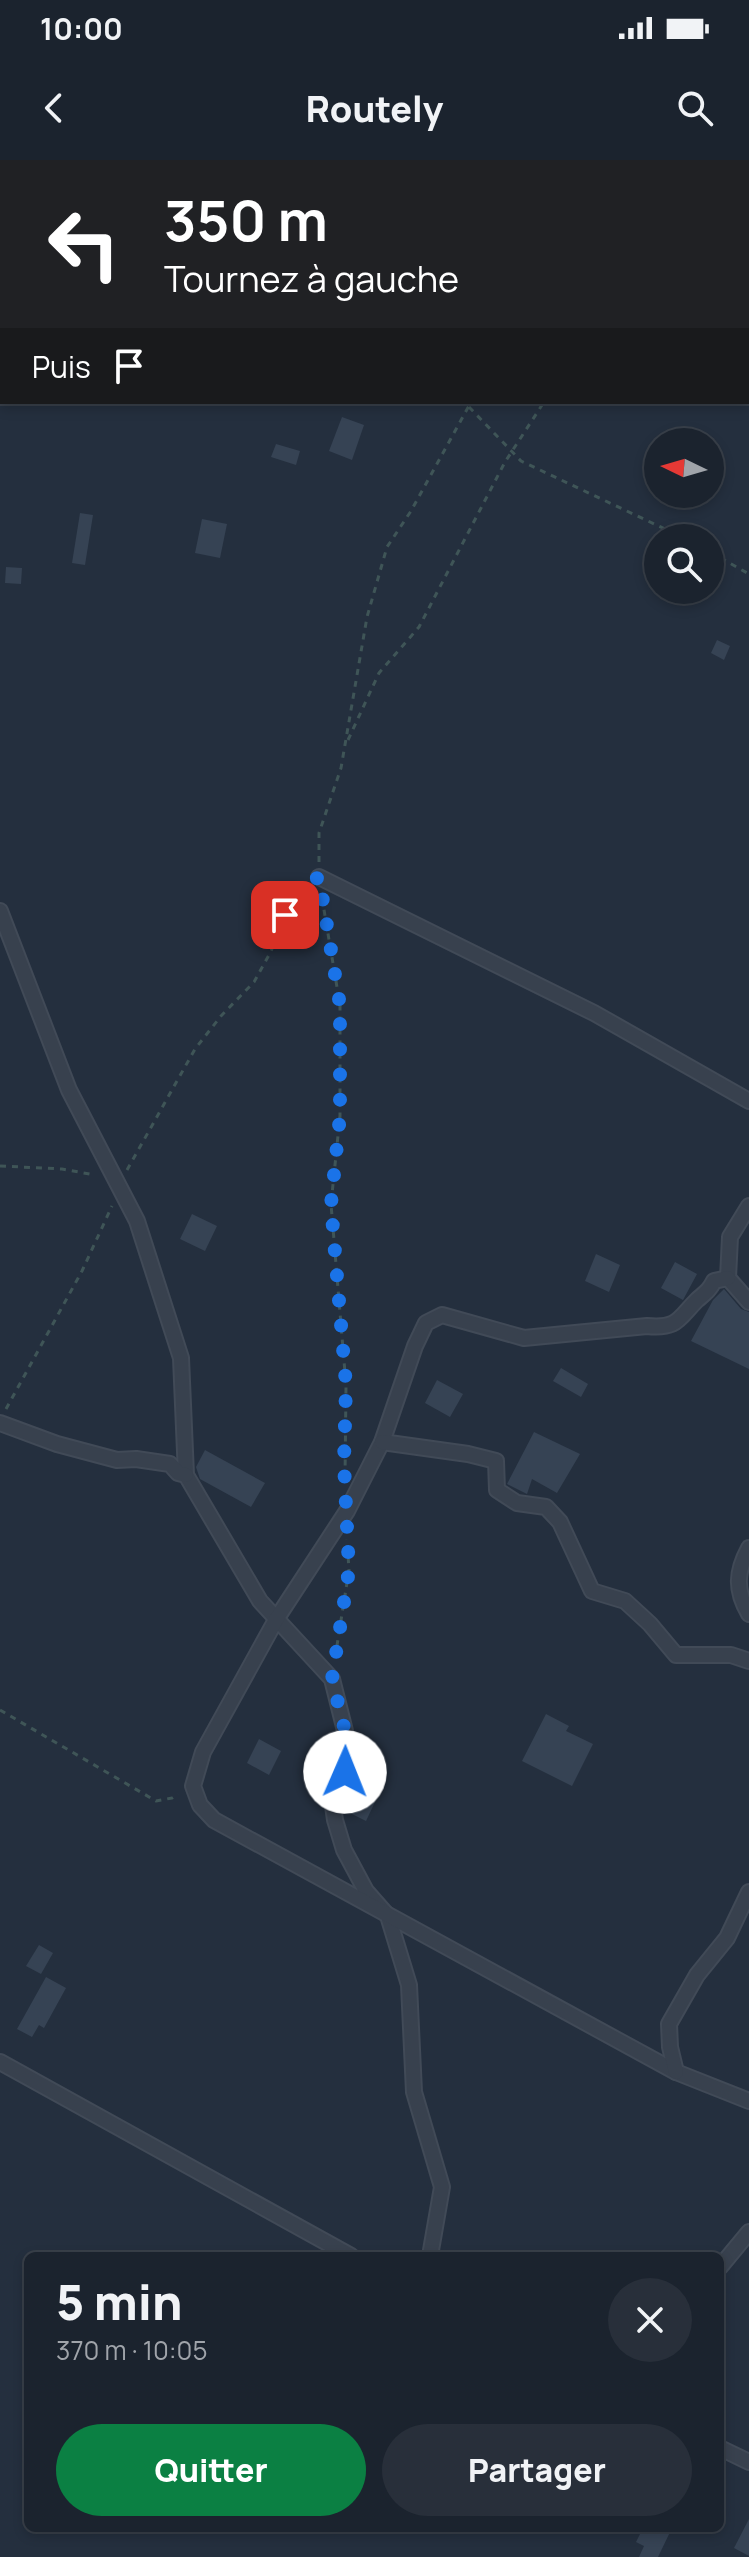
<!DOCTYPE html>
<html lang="fr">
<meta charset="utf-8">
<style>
:root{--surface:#1b232e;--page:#282f3a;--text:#f1f3f6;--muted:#a0a4aa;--line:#39404a;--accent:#0b8043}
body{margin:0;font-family:Manrope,sans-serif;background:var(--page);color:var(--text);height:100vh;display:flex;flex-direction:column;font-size:30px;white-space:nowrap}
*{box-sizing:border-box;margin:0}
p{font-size:26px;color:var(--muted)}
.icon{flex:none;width:44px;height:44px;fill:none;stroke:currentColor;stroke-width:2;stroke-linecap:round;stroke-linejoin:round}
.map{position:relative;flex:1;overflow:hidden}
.drawer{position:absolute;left:24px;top:2092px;width:700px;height:280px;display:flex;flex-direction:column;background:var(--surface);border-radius:12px;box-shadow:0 4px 12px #0003,0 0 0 2px var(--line)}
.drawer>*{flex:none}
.hud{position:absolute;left:0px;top:0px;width:750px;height:244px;box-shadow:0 4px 12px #0003,0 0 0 2px var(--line);background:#202124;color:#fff;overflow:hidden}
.needle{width:52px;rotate:275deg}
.controls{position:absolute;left:644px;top:268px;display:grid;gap:16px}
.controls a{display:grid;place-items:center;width:80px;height:80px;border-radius:50%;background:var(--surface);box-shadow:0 4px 12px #0003,0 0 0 2px var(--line);font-size:40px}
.pin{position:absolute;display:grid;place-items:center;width:68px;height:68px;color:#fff;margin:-34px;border-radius:16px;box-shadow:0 4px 12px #0006}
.me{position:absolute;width:88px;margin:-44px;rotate:1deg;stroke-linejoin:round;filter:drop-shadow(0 0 6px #0008)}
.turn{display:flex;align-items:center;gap:28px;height:168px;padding:0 32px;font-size:36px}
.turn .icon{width:104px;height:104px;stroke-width:2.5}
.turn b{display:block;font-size:56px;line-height:68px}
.then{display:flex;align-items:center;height:76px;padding:0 32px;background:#0003;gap:16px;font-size:30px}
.round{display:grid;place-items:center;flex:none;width:84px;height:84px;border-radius:42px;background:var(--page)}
.head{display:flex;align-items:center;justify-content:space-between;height:136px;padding:0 32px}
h1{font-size:48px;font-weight:800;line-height:60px}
.cta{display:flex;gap:16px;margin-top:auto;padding:16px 32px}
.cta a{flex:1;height:92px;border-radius:48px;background:var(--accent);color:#fff;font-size:32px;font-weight:800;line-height:92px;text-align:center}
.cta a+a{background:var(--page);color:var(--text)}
.status{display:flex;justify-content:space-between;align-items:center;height:56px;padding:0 40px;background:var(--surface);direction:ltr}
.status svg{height:22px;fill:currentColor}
header{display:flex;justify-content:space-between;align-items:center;height:104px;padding:0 32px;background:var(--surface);font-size:36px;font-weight:800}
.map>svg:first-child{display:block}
</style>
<div class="status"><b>10:00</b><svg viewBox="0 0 49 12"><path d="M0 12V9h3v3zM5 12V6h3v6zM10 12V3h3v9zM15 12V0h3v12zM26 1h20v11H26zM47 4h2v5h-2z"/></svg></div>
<header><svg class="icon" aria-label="back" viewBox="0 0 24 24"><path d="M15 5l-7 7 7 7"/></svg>Routely<svg class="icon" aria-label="search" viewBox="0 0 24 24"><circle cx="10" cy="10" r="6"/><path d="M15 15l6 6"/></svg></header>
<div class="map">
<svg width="749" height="2397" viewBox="0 0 749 2397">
<rect width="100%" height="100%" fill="#242f3e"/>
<g fill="#364354">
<path d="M342 257 364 265 352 300 329 291Z"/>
<path d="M276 284 300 291 296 305 271 297Z"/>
<path d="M80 353 93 355 85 405 72 403Z"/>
<path d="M202 359 227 364 220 398 195 393Z"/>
<path d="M6 407 22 408 21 424 5 423Z"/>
<path d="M717 480 730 486 724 500 711 493Z"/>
<path d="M192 1054 217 1066 205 1091 180 1079Z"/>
<path d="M596 1094 620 1105 609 1132 585 1121Z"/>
<path d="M675 1102 697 1114 683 1140 661 1128Z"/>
<path d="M724 1129 741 1149 749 1152V1209L691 1181 713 1140Z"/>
<path d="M561 1208 588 1224 581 1237 553 1221Z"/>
<path d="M437 1220 463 1234 450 1257 425 1243Z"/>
<path d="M534 1272 580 1294 557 1333 532 1319 527 1334 507 1324Z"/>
<path d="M205 1290 265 1323 251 1347 200 1319 196 1307Z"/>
<path d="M546 1554 569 1566 566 1571 593 1584 572 1626 522 1601Z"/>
<path d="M259 1579 281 1591 269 1615 247 1603Z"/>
<path d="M357 1612 383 1625 366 1661 344 1650 343 1642Z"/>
<path d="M39 1785 53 1793 41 1814 26 1806Z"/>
<path d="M46 1817 66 1828 44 1868 39 1865 32 1877 17 1869Z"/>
<path d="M749 2359V2396L734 2388Z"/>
<path d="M643 2368H672L658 2397H639L644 2386 636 2382Z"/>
</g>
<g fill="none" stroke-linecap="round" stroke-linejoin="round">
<g stroke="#414a57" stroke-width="18">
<g id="street">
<path d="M678 0 680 2"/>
<path d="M7 2 8 0"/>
<path d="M748 34H749"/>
<path d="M0 53 2 39"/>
<path d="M319 717 594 853 749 941"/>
<path d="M0 751 69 930 137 1061 181 1198 186 1315 260 1441 332 1519 345 1571V1612L332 1639 335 1660 344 1690 366 1731 388 1756 409 1825 414 1932 442 2027 430 2096"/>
<path d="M749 1046 730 1077 728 1118 749 1142"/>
<path d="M728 1118 714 1121C709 1131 705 1133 697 1140 678 1159 678 1169 647 1166L524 1178 442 1155 426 1163 415 1186 382 1282 347 1351 277 1458 203 1592 193 1626 200 1645 214 1660 676 1912 749 1941"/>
<path d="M0 1263 57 1284 117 1300 136 1299 170 1304 178 1313 186 1315"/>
<path d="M382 1282 468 1294 496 1301 497 1330 517 1343 546 1347 560 1362 592 1431 625 1441 650 1464 676 1495H731L749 1501"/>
<path d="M749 1388C736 1412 735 1430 749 1454"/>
<path d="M0 1902 351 2096"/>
<path d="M676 1912 670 1887 669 1864 697 1815 727 1778 749 1732"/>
<path d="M720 2107 749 2072"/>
<path d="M720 2288 749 2302"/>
</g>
</g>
<g stroke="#3f5557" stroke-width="3" stroke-dasharray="6 6" stroke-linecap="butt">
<path d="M522 0V2"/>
<path d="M469 247 521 301 684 378"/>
<path d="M710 392 749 414"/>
<path d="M348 580 379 513 419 467 505 302 544 242"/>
<path d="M319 702V673L341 608 367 457 387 387 411 351 471 242"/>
<path d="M322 738 340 845V956L331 1044 346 1225 345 1319"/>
<path d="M0 1006 62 1009 95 1015"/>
<path d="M127 1010 195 889 221 856 254 822 270 793 300 728 306 724"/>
<path d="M6 1249 82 1111 112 1046"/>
<path d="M335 1498 349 1410 347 1379"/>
<path d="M0 1550 156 1641 172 1638 178 1634"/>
</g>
<use href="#street" stroke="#38414e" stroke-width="14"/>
</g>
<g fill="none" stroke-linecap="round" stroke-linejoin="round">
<path stroke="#1a73e8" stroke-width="14" stroke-dasharray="0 25.2" d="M285 755 300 728 319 717 340 845V956L331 1044 346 1225 344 1303 349 1410 332 1519 345 1571V1612"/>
</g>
</svg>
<div class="controls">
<a><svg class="needle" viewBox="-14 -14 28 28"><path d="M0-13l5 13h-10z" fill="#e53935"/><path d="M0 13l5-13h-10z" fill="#a0a4aa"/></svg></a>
<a><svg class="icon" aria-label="search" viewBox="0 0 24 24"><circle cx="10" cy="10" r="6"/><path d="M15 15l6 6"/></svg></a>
</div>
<div class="pin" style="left:285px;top:755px;background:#d93025"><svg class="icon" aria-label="arrive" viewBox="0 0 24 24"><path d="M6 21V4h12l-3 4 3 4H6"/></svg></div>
<svg class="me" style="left:345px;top:1612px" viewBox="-20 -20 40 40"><circle r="19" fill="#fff"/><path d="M0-13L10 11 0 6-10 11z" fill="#1a73e8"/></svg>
<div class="hud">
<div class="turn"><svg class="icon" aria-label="left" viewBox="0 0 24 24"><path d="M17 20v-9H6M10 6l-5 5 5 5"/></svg><div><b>350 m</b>Tournez à gauche</div></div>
<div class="then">Puis<svg class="icon" aria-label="arrive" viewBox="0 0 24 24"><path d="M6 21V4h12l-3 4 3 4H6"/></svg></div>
</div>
<section class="drawer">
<div class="head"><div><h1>5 min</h1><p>370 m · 10:05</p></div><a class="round"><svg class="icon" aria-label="close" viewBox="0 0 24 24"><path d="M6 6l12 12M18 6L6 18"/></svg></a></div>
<div class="cta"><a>Quitter</a><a>Partager</a></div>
</section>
</div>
